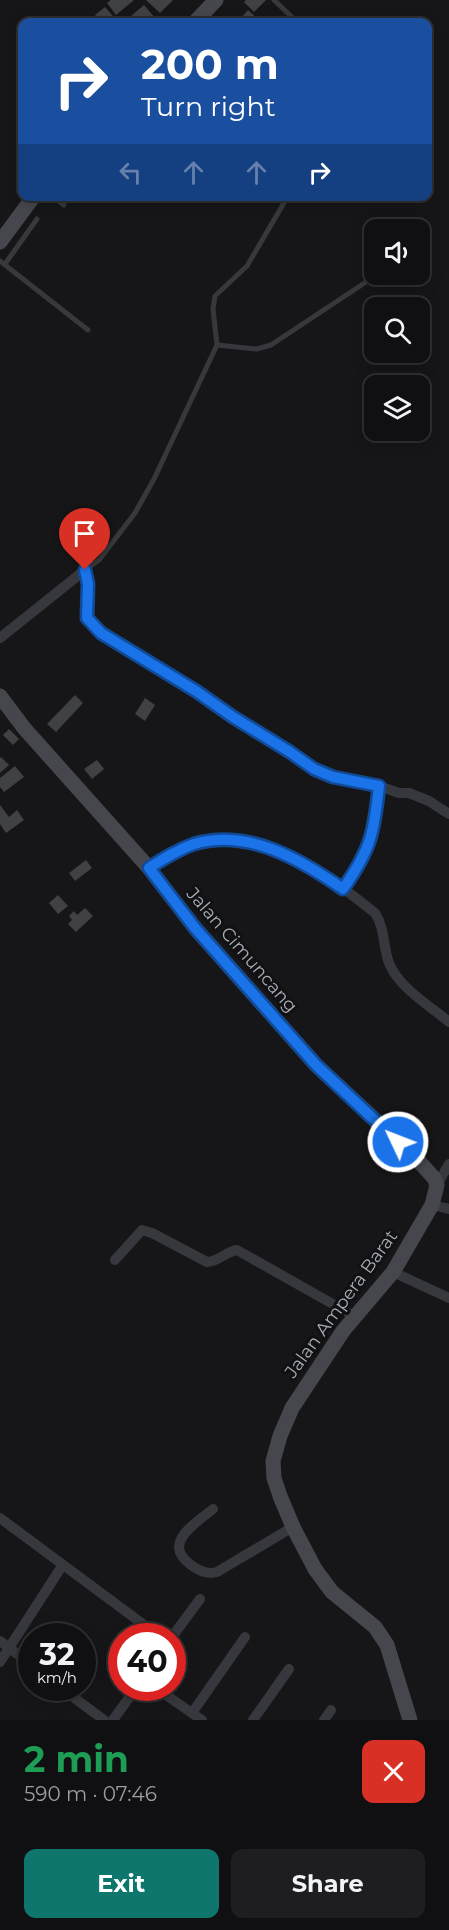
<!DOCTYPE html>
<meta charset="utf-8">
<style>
:root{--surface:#101012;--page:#1e1e20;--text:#f1f3f6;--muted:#9c9d9f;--line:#303032;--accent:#0f766e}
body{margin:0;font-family:Montserrat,sans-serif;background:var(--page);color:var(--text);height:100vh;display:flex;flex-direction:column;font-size:22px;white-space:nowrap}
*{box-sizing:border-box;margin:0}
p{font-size:20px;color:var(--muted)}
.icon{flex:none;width:33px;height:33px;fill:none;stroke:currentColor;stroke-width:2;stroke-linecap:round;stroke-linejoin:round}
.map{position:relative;height:1720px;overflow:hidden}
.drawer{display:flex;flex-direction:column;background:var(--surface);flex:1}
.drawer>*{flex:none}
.hud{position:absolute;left:18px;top:18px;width:414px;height:183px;border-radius:12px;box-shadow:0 3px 15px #0003,0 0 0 2px var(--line);background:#1a4fa0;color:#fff;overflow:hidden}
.controls{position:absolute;left:364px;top:219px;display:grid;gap:12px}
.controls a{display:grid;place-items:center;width:66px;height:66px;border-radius:12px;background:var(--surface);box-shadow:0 3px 15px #0003,0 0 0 2px var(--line);font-size:30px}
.speed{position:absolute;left:18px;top:1623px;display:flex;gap:12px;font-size:30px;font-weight:700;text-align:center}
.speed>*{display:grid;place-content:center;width:78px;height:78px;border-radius:50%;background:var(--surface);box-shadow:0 3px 15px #0003,0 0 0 2px var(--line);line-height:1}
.speed small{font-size:15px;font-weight:400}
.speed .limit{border:9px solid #d22;background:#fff;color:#111}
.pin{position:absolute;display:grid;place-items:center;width:51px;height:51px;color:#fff;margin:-62px -26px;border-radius:50% 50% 50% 0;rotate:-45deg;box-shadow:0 0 6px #0007}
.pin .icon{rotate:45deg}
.me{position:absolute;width:66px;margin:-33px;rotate:313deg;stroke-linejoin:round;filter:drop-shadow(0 0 4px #0008)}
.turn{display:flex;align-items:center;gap:21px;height:126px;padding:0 24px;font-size:27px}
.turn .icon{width:78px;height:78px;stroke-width:2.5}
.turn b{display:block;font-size:42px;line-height:51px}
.lanes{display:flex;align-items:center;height:57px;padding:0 24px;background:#0003;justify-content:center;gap:30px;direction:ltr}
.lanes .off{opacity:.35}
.round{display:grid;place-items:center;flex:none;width:63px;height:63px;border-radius:12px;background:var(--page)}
.overview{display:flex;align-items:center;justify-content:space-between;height:102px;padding:0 24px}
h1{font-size:36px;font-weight:700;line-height:45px;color:#1e9e55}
.button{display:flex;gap:12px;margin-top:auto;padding:12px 24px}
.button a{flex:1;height:69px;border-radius:12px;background:var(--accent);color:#fff;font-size:24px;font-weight:700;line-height:69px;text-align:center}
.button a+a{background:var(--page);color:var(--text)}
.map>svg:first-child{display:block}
</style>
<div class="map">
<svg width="449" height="1720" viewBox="0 0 449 1720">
<rect width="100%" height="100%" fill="#161618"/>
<g fill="#404145">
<path d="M111 0H134L116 15 107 3Z"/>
<path d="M146 0H173L160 13Z"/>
<path d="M246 0H266L254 12 244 2Z"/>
<path d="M144 5 156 19 152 22H124Z"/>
<path d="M105 7 118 22H102L95 15Z"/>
<path d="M248 10 258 19 254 22H246L241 18Z"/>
<path d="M75 695 83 703 56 732 47 724Z"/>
<path d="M145 698 155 705 145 721 135 714Z"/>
<path d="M9 729 19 739 13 745 3 735Z"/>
<path d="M1 757 9 765 0 773V758Z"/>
<path d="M97 760 104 769 92 779 84 769Z"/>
<path d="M15 766 24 777 4 792 0 787V778Z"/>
<path d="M0 805 9 817 17 810 24 820 6 833 0 824Z"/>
<path d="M86 860 92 868 75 881 69 873Z"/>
<path d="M58 895 68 906 58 914 49 903Z"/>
<path d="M85 908 93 916 76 932 68 924 72 920 69 916 74 911 77 915Z"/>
</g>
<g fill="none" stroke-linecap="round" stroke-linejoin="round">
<g stroke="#37383d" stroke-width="5">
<path d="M274 0 297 22"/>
<path d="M53 196 64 205"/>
<path d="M0 261 88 330"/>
<path d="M5 264 37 219"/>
<path d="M217 345 257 349 271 345 378 274"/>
<path d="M85 570 99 560 135 513 154 479 217 345 213 309 215 296 247 266 288 196"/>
</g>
<g stroke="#37383d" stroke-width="10">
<path d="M0 638 85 570 88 584 87 618 101 633 196 691 233 717 290 752 314 769 333 777 379 786 399 793H409L429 801 449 814"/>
<path d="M149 868C163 859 177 850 193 845 260 824 326 874 375 913 385 928 383 947 389 963 399 988 429 1005 449 1022"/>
<path d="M343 889C371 849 374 833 379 786"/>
<path d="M437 1185 449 1164"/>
<path d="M432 1205 449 1209"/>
<path d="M115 1260 142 1230 152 1233 207 1262C218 1262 225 1252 237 1250L354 1316"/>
<path d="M393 1272 449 1298"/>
<path d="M213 1509C195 1524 161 1543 191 1565 199 1571 207 1575 217 1572L293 1527"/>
<path d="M0 1518 159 1636"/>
<path d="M172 1637 200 1599"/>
<path d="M0 1641 32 1665"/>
<path d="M0 1662 62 1566"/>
<path d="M61 1688 104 1720"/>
<path d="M156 1688 202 1720"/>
<path d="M192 1713 245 1637"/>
<path d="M113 1720 136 1688"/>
<path d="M253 1720 289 1669"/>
<path d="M324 1720 331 1710"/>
</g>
<g stroke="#45474d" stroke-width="15">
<path d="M195 22 216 0"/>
<path d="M0 242 34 196"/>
<path d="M0 696 24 728 149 868 195 928 316 1065 415 1157 434 1178 437 1185 432 1205 393 1272 343 1331 292 1408 280 1436 273 1461 274 1478 280 1496 293 1527 315 1569 332 1592 375 1627 387 1645 410 1720"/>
</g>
</g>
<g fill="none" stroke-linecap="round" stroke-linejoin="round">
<g stroke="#114b97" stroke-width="15">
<path id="route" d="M85 570 88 584 87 618 101 633 196 691 233 717 290 752 314 769 333 777 379 786C374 833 371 849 343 889 300 859 247 828 194 844 177 850 163 859 149 868L195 928 316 1065 398 1142"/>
</g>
<use href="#route" stroke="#1a73e8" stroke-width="10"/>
</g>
<g text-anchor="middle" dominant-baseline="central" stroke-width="6" stroke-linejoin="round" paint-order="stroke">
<g font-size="18" fill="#a8adb8" stroke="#111113">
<text transform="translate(242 950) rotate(49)">Jalan Cimuncang</text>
<text transform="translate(341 1304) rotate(-54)">Jalan Ampera Barat</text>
</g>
</g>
</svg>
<div class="controls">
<a><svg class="icon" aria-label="sound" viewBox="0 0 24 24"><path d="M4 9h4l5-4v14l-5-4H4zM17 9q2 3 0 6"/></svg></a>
<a><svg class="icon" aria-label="search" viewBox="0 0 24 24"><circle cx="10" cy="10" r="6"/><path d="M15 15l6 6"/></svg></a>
<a><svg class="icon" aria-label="layers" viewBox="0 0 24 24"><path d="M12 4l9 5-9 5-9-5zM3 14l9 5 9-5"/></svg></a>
</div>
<div class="speed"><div>32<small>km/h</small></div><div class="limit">40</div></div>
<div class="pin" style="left:85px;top:570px;background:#d93025"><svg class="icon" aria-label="arrive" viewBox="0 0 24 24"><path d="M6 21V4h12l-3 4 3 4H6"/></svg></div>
<svg class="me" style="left:398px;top:1142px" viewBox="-20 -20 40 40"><circle r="17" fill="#1a73e8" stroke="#fff" stroke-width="3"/><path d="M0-11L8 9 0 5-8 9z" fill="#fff"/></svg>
<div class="hud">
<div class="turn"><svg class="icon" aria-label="right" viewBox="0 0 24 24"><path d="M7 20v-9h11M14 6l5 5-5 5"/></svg><div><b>200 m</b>Turn right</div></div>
<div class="lanes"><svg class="icon off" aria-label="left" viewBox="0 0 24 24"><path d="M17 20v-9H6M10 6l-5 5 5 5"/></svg><svg class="icon off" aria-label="ahead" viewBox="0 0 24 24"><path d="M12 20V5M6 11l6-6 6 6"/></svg><svg class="icon off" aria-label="ahead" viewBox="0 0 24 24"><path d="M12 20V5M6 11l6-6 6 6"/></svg><svg class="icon" aria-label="right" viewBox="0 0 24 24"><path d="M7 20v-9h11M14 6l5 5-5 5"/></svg></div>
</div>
</div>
<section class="drawer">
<div class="overview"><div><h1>2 min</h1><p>590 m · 07:46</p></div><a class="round" style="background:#d93025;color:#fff"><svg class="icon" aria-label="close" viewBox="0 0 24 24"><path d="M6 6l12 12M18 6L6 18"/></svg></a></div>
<div class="button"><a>Exit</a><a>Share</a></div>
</section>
